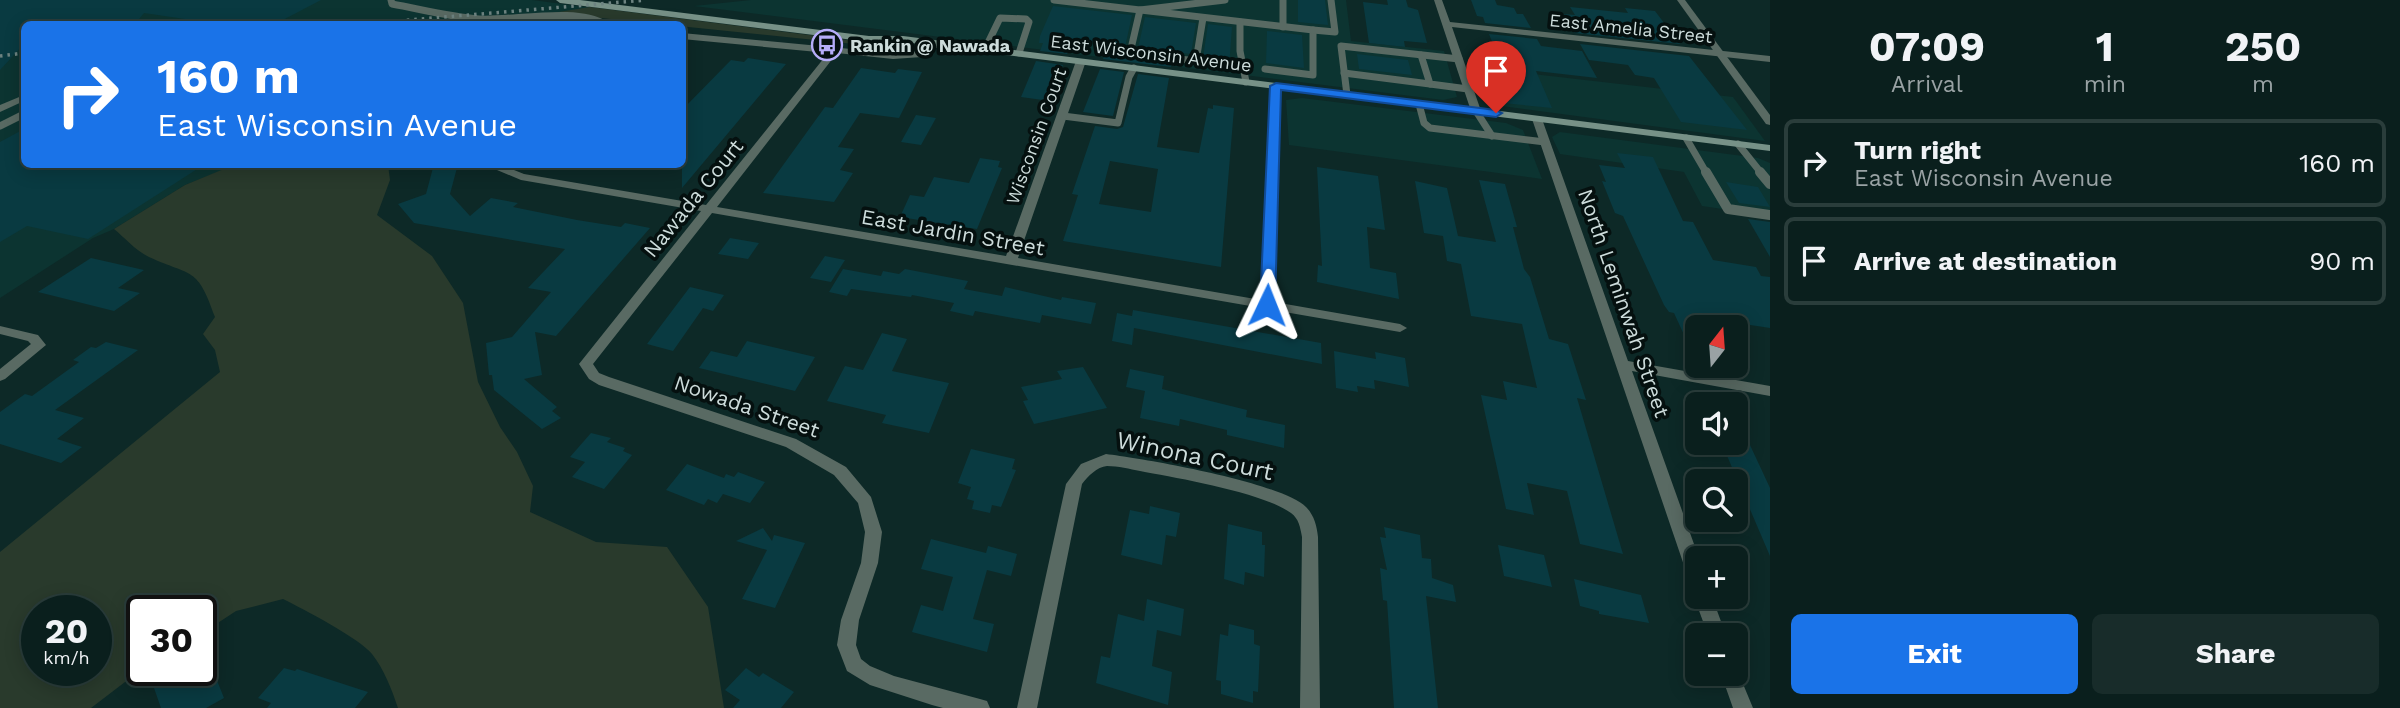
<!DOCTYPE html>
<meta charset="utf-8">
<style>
:root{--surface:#0a1f1d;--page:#182c2a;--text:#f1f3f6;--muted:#99a2a4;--line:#2a3d3b;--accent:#1a73e8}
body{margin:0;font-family:"Work Sans",sans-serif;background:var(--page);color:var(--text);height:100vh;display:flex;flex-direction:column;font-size:26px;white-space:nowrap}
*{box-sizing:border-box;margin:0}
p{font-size:23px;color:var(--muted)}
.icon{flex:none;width:38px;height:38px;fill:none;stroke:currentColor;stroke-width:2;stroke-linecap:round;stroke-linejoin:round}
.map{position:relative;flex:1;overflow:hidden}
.panel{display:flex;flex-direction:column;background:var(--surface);width:630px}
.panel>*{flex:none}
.hud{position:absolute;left:21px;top:21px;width:665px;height:147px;border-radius:10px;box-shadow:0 4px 18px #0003,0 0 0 2px var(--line);background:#1a73e8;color:#fff;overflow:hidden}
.needle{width:46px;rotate:17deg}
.fabs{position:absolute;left:1685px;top:315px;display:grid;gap:14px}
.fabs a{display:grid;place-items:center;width:63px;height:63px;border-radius:10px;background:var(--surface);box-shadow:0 4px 18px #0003,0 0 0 2px var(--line);font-size:35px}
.speed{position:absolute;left:21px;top:595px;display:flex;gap:14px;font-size:35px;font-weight:700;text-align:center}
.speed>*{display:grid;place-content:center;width:91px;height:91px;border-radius:50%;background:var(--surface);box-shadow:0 4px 18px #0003,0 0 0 2px var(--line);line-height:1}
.speed small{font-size:18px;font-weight:400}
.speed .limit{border:4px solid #111;border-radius:10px;background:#fff;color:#111}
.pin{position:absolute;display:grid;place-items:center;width:60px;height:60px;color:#fff;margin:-72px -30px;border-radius:50% 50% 50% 0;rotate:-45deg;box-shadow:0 0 7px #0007}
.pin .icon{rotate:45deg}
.me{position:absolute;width:77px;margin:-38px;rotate:2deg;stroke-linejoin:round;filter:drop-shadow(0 0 5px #0008)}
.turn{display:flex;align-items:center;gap:24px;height:147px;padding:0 21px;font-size:32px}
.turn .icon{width:91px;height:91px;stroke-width:2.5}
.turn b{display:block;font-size:49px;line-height:60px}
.eta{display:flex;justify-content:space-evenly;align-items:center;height:119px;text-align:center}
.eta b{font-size:42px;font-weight:700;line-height:49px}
.action{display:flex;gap:14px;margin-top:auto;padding:14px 21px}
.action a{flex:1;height:80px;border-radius:10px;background:var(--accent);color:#fff;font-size:28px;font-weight:700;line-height:80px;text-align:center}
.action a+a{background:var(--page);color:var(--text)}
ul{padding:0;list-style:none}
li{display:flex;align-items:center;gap:21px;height:88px;margin:0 14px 10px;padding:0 7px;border:4px solid var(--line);border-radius:10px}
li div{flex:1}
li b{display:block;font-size:26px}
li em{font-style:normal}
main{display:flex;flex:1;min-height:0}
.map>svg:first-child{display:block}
</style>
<main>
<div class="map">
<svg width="1770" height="708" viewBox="0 0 1770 708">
<rect width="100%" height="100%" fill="#0d2927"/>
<g fill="#0c3431">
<path d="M0 0H532L609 10 575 24H24V164L236 165 185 185 114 229 93 238 0 298Z"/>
<path d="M751 0H1346L1351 41 1444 51 1457 97 1443 100 694 6Z"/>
<path d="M1473 67 1733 97 1765 141 1486 104Z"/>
<path d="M1302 98 1506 123 1523 130 1542 179 1289 145 1286 100Z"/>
<path d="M1560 132 1758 158 1770 163V216L1702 206 1684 172 1560 154 1552 137Z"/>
</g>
<g fill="#293a2c" fill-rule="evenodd">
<path d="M590 7 887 45 893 48 552 13Z"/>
<path d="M236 164 388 165 390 180 377 215 432 256 463 303 478 382 500 427 517 452 533 486 530 512 596 542 667 547 708 607 724 708H398C392 690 384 669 372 654 359 638 303 609 283 599L236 611 201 634V611H142V669L91 708H0V552L220 372 215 350 203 334 215 317C197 266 193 277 149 257 136 251 125 238 114 229L185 185ZM37 611H96V670H37Z"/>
</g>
<g fill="#093a41" fill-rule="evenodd">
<path d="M0 0H321L279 22 246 21 236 24H219L144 13 135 24H24V44L0 70Z"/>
<path d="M1298 0H1325L1328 25 1298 22Z"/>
<path d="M1387 0H1406L1408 7 1418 10 1427 43 1404 41 1405 47 1369 43 1363 2 1388 5Z"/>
<path d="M1471 0H1495L1497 5 1514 8 1517 14H1523L1531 28 1485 23 1483 17 1477 16Z"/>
<path d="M1053 6 1132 15 1124 52 1126 57 1171 64V67L1103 59 1107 44 1073 39 1067 54 1040 51 1043 43H1039L1040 36Z"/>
<path d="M1570 7 1628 13 1625 8 1655 11 1680 44 1574 33 1564 14 1575 15Z"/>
<path d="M1145 17 1196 23 1191 54 1138 48Z"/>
<path d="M1208 24 1232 27 1229 67 1205 64 1206 59 1203 58Z"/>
<path d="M1267 31 1302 35 1304 68 1266 63Z"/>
<path d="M1489 34 1537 39 1541 46 1582 51 1597 78 1536 71 1552 108 1503 103 1495 80 1508 82Z"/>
<path d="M1580 44 1689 56 1747 130 1681 122 1654 78 1635 75 1628 65 1589 60Z"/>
<path d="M1357 54 1408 60 1412 75 1359 69Z"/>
<path d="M748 58 786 64 682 188V110L731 60 744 62Z"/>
<path d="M1036 61 1063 65 1050 101 1021 97Z"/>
<path d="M861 68 895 73 898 69 922 72 899 118 860 113 838 147 854 149 840 170 853 173 834 202 763 193 825 107 833 108Z"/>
<path d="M1100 69 1124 72 1113 116 1083 112Z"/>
<path d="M1138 74 1169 78 1157 147 1199 153 1208 108 1213 109V105L1234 108 1221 267 1063 241 1078 195 1072 194 1095 126 1117 129 1123 127ZM1110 161 1158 169 1151 212 1099 204Z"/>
<path d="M916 115 936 118 921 145 901 142Z"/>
<path d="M24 129V164H205L88 239 27 226 0 242V142Z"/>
<path d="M1617 153 1653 157 1683 221 1693 222 1713 260 1756 267 1761 276 1770 277V328L1698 317V365L1674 313 1669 312 1664 305 1623 216 1615 213 1602 181 1606 182 1599 165 1625 168Z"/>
<path d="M980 158 1000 161 998 167 1002 168 977 229 900 217 910 195 924 197 934 177 969 183Z"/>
<path d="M434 164H458L450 194 470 216 491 198 518 203 513 207 577 220 621 227 625 223 650 228 556 336 535 332 542 375 524 379 557 407 552 411 561 418 542 429 494 390 492 375H489L486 343 512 337 551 292 528 288 565 249 414 223 398 204 426 194Z"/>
<path d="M1317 167 1378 176 1385 230 1367 227 1370 268 1396 273 1399 299 1317 282 1318 265 1322 266Z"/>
<path d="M1479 180 1505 184 1517 227H1513L1524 269 1530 277 1549 339 1568 344 1586 400 1577 398 1623 554 1580 544 1567 491 1527 483 1534 515 1506 509 1481 395 1507 400 1503 381 1537 388 1522 324 1471 316 1461 264 1447 261 1443 236 1424 233 1415 181 1447 188 1458 236 1496 242Z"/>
<path d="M1726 182 1758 187 1770 207 1739 203Z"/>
<path d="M1748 219 1770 222V257Z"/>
<path d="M730 238 759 243 748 259 718 254Z"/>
<path d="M825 256 845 260 831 282 810 278Z"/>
<path d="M91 258 144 270 118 288 140 293 114 311 38 292Z"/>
<path d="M843 269 881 276 883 271 899 274 905 269 968 281 964 289 1002 296 1005 287 1061 300 1062 297 1096 303 1091 324 1042 315 1040 323 975 311 973 316 950 311 954 303 912 295 911 297 851 289 847 296 829 292Z"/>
<path d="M690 287 724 295 713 311 703 308 673 351 647 344Z"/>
<path d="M1133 310 1321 343 1322 364 1134 328 1132 345 1112 341 1117 313 1132 316Z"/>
<path d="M882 333 907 339 892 371 949 383 929 433 882 423 886 415 827 401 845 366 863 370Z"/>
<path d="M747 341 815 357 795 391 699 368 711 351 737 357Z"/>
<path d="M106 342 138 350 55 410 84 418 57 439 82 447 61 463 0 444V412L25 394 32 396 79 362 73 360 91 347 96 348Z"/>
<path d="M1334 351 1376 359 1375 352 1405 358 1409 387 1374 380 1375 389 1357 386 1358 392 1336 388Z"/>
<path d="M1083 367 1107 408 1034 424 1023 401 1028 400 1021 387 1062 379 1057 371Z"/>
<path d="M1130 369 1164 376 1162 389 1247 410 1246 417 1285 425 1284 448 1227 435V430L1180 419 1179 426 1140 418 1145 391 1126 387Z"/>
<path d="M1736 415 1770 488V556L1725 451 1736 453Z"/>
<path d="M591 433 611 438 607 442 625 448 623 451 632 455 604 489 572 477 585 462 570 457Z"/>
<path d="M971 449 1015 459 1012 469 1016 470 1001 507 992 505 990 513 972 509 974 501 967 499 971 487 958 483Z"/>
<path d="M687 464 724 478 726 474 734 477 738 472 765 482 750 503 723 494 717 503 708 499 704 505 666 490Z"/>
<path d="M1150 506 1180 513 1176 537 1166 535 1162 565 1121 555 1130 510 1149 514Z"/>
<path d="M1228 524 1262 532V545H1265L1264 577 1245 572 1244 585 1224 579Z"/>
<path d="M1384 527 1420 535 1422 558 1431 559 1432 578 1453 585 1456 602 1426 596 1438 708H1394L1387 601 1383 600 1380 568 1387 570 1380 537 1386 538Z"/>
<path d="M763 528 772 541 774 535 805 543 775 608 742 599 767 550 736 541Z"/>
<path d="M931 539 986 553 988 546 1017 554 1011 576 987 570 973 619 994 624 987 652 912 632 921 605 943 611 953 577 921 569Z"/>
<path d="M1498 545 1544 555 1552 587 1504 576Z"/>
<path d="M1574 579 1641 595 1649 623 1599 614V611L1580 606Z"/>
<path d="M1147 599 1184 609 1181 636 1157 630 1152 666 1172 672 1168 705 1096 683 1101 656 1110 658 1118 614 1144 621Z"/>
<path d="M1229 624 1254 630V644L1260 646 1258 692 1253 691V703L1221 694V681L1216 680 1220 634 1228 636Z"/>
<path d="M284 668 295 671 297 669 368 692 355 708H267L271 703 258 698Z"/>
<path d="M746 668 759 677 763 673 794 692 781 708H733L740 700 725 690Z"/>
<path d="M186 670H194L201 687 216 678 224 698 206 708H161L154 688Z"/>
</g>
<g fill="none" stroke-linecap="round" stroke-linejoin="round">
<g stroke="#596a63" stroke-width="7">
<path d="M391 0 392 4C420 9 450 17 479 19 511 21 578 7 604 24"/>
<path d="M1054 0 1313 30V75L1265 69"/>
<path d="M1283 0V27"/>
<path d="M1203 18 1196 61 1130 53 1140 10 1225 0"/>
<path d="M1240 22V51L1246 82"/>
<path d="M1313 30 1335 32 1331 0"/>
<path d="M985 49 1000 18 1026 19 1029 22 1019 53"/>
<path d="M1421 55 1430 84 1468 89"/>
<path d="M1344 73 1430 84"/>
<path d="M1347 95 1341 46 1459 59"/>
<path d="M1419 104 1424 123 1430 128 1545 142"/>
<path d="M1476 111 1492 136"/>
<path d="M1063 116 1118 123 1129 77 1134 68"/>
<path d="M0 126 24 114"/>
<path d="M1686 138 1707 174"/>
<path d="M1738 144 1762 174"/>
</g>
<g stroke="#596a63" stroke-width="10">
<path d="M1706 172 1728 209 1770 215"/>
<path d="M1760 172 1770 184"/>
</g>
<g fill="#596a63" fill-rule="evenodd">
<path d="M1434 0H1442L1450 22 1770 56V62L1452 27 1481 111 1476 114 1471 111Z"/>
<path d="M682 33 893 53 920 51 935 41H941V45L922 57 893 59 837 53 717 207 1006 256 1076 61 1084 59 1086 61 1018 258 1261 300 1271 86 1279 84 1274 302 1400 324 1407 328 1400 332 712 213 593 364 599 373 609 377 796 439 846 467 871 497 882 532 878 563 859 620 856 645 861 659 870 666 894 676 980 699 987 701 990 708H943L932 705 870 685 847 671 837 645 841 620 861 563 865 532 858 503 834 475 786 447 599 385 589 379 579 364 701 211 521 180 497 170 498 164H508L509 168 524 174 706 205 828 53 682 39Z"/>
<path d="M24 95V101L0 112V105Z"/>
<path d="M1537 116 1542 119 1628 361 1770 386V396L1632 371 1699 558 1698 587 1692 585 1689 580 1532 119Z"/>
<path d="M0 326 38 335 46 345 5 379 0 381V369L31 344 28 341 0 334Z"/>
<path d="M1106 454C1146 459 1280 482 1306 507 1314 515 1317 526 1318 537L1320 708H1300L1302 537C1300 527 1299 519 1291 513 1261 492 1177 478 1140 471 1130 469 1118 466 1107 466 1097 467 1088 476 1082 484L1037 708H1017L1066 484 1081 464Z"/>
<path d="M1697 592 1698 597H1712L1726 635H1708L1694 597Z"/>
<path d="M1736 667 1753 708H1733L1721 674H1736Z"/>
</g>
<path fill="#596a63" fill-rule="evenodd" d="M1677 0H1685L1770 115V125L1766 124Z"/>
<path fill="#779187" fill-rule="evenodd" d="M556 0H580L869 36H903L1770 145V151L903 42H869L560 3Z"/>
<g stroke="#6d8381" stroke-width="3.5" stroke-dasharray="2.5 5" stroke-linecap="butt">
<path d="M362 24 646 0"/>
<path d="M0 56 24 53"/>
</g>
</g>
<path fill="#1a73e8" stroke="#114b97" stroke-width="2" d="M1276 83 1496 110 1502 113 1496 117 1281 90 1275 305 1267 310 1260 305 1270 86Z"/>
<defs>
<g id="bus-ring" transform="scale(1.575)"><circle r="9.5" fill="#05100f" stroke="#b5acf8" stroke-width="1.5"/><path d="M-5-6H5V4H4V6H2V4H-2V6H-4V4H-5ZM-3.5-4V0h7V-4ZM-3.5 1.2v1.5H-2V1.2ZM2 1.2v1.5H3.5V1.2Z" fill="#b5acf8"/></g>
</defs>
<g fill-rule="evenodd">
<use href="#bus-ring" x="827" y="45"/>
</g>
<g text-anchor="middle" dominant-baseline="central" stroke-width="7" stroke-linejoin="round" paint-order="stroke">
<g font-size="18" fill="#cddcdb" stroke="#05100f">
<text transform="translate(1631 28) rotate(6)">East Amelia Street</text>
<text transform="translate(1151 53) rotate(7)">East Wisconsin Avenue</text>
<text transform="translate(1036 136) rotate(-70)">Wisconsin Court</text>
</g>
<g font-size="18" font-weight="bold" fill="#cddcdb" stroke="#05100f" text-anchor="start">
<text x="850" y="45">Rankin @ Nawada</text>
</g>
<g font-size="21" fill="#cddcdb" stroke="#05100f">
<text transform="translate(693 198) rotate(-51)">Nawada Court</text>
<text transform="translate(953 232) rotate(10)">East Jardin Street</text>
<text transform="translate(1624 303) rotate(71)">North Leminwah Street</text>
<text transform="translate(747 406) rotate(19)">Nowada Street</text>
</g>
<g font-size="24" fill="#cddcdb" stroke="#05100f">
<text transform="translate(1195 456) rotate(12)">Winona Court</text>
</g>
</g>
</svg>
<div class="fabs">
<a><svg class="needle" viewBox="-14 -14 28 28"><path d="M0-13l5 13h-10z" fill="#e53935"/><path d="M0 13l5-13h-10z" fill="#99a2a4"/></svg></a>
<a><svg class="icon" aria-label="sound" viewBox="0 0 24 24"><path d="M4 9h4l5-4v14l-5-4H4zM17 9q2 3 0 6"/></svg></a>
<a><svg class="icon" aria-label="search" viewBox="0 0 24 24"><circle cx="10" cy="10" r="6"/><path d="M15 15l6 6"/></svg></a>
<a>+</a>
<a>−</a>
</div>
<div class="speed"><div>20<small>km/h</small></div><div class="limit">30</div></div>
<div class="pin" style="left:1496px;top:113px;background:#d93025"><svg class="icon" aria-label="arrive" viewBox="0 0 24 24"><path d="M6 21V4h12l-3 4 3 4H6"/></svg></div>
<svg class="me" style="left:1267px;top:305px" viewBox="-20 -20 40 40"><path d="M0-17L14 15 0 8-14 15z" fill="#1a73e8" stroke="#fff" stroke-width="4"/></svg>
<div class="hud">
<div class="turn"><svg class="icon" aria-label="right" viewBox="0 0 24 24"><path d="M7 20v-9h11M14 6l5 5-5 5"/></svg><div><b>160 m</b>East Wisconsin Avenue</div></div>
</div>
</div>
<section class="panel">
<div class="eta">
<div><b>07:09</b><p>Arrival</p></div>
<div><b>1</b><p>min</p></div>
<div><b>250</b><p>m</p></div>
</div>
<ul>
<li><svg class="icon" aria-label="right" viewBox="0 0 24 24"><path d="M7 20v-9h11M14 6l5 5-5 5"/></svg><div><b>Turn right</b><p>East Wisconsin Avenue</p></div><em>160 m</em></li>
<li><svg class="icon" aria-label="arrive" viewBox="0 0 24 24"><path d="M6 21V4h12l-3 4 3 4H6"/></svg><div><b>Arrive at destination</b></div><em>90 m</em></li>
</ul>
<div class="action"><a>Exit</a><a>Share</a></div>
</section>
</main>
